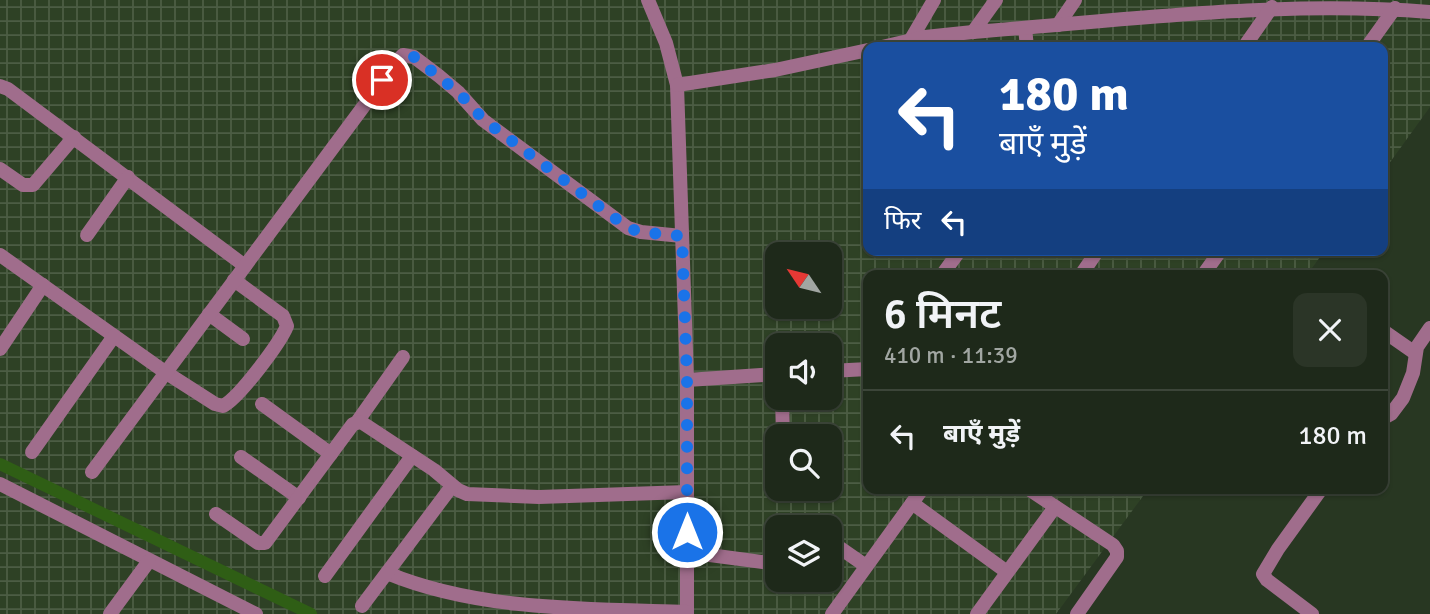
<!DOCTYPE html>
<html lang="hi">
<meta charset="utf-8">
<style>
:root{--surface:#1e291a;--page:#2b3527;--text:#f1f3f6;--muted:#a1a6a2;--line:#3c4539}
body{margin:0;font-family:Signika,"Noto Sans Devanagari",sans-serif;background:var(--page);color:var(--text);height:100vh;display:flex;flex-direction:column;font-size:26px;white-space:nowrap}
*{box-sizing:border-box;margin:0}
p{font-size:23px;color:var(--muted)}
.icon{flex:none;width:38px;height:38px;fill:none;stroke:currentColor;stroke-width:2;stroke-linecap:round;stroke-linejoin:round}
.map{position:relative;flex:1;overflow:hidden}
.details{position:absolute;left:863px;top:270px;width:525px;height:224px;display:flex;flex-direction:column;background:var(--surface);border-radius:14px;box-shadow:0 2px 5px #0004,0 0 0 2px var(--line)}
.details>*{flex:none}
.guide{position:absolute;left:863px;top:42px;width:525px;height:214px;border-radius:14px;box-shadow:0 2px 5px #0004,0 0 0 2px var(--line);background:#1a4fa0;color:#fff;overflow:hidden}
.needle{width:46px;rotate:305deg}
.fabs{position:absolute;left:765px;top:242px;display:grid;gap:14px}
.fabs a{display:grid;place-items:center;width:77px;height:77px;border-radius:14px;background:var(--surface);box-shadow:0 2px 5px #0004,0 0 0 2px var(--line);font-size:35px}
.pin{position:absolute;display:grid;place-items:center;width:60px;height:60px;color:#fff;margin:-30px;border:4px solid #fff;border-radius:50%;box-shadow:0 2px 7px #0007}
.me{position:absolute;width:77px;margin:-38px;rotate:0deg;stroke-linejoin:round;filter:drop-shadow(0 0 5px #0008)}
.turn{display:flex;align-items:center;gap:24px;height:147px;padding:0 21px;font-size:32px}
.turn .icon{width:91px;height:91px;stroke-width:2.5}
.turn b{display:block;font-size:49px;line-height:60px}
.then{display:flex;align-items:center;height:66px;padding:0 21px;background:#0003;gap:14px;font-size:26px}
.round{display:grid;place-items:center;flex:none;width:74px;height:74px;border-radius:14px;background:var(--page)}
.summary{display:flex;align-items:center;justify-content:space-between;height:119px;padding:0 21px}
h1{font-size:42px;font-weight:600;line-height:52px}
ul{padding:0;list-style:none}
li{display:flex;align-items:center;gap:21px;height:91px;padding:0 21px;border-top:2px solid var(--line)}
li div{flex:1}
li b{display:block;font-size:26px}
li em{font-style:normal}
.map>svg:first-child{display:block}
</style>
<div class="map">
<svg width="1430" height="614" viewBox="0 0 1430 614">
<defs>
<pattern id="industrial-grid" width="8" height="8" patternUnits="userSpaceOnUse" patternTransform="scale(1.75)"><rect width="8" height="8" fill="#2e4125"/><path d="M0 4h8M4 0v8" fill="none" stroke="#4c5d44"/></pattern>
<pattern id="building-hatch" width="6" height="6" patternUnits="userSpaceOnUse" patternTransform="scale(1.75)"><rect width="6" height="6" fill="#bfd2b7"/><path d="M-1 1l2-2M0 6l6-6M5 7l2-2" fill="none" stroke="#a1b09a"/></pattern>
</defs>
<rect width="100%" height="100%" fill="#283722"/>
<path fill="url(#industrial-grid)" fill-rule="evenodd" d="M0 0H1430V107L1383 172 1382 47H868V250H1325L1307 275H868V488H1149L1056 614H0ZM777 254H830V306H777ZM777 345H830V397H777ZM777 436H830V488H777ZM777 527H830V579H777Z"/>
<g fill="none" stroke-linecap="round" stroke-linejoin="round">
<path stroke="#2f5e15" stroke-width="12" d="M0 464 311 614"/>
</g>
<path fill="url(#building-hatch)" d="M971 42 972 47H930V46Z"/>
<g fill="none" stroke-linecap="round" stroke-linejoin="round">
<g stroke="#a06d8c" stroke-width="14">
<path d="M648 0 666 43 677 85 687 380V614"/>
<path d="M1058 25 1075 0"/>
<path d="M1025 28 1027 47"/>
<path d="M973 32 996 0"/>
<path d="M910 41 934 0"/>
<path d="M882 47 925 37 973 32C1125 20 1278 0 1430 12"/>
<path d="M1244 47 1272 7"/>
<path d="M1367 47 1395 8"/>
<path d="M677 85 775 70 868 50"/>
<path d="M0 86 8 89 245 266"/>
<path d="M0 169 23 185H33L74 137"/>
<path d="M87 235 128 177"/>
<path d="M0 255 165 372 215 404 223 406C239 398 280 343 287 326L283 316 234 280"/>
<path d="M942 275 958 253"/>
<path d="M1081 275 1098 250"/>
<path d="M1203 275 1221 250"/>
<path d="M209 314 243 339"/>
<path d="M1382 330 1415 353"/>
<path d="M0 349 43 285"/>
<path d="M830 371 868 369"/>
<path d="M687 380 777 374"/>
<path d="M782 397 783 436"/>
<path d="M262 404 331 454"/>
<path d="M1382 419 1391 414 1403 398 1413 373 1417 347 1430 328"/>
<path d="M357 422 403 357"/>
<path d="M32 452 114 336"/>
<path d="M241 457 299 498"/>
<path d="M92 472 398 60 403 55 414 57 439 76 458 92 483 120 628 228 641 232 682 236"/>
<path d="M0 484 256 614"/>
<path d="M1027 488 1113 545 1117 551V557L1077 614"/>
<path d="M912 503 1007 572"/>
<path d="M216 514 258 543H265L353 424 361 422 434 470 458 490 467 494 539 497 687 492"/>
<path d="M830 541 866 566"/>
<path d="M687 552 777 564"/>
<path d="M387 573C478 611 589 609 687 612"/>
<path d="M325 576 412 456"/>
<path d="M362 606 452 486"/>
<path d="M110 614 149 561"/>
<path d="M832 614 923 488"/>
<path d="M977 614 1055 507"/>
<path d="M1312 614 1267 580 1263 574 1278 549 1322 488"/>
</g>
</g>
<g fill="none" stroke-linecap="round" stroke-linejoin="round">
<path stroke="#1a73e8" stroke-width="12" stroke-dasharray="0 21.6" d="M382 80 398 60 407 55 414 57 458 92 484 120 628 228 641 232 682 236 687 380V532"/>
</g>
</svg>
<div class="fabs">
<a><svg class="needle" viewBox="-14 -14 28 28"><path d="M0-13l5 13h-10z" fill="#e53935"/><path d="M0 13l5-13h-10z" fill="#a1a6a2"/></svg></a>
<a><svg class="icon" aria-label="sound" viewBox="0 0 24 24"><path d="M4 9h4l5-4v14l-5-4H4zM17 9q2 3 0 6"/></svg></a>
<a><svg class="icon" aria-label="search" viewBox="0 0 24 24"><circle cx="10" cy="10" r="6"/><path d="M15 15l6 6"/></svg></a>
<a><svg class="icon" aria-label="layers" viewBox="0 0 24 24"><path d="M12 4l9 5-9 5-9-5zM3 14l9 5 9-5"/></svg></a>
</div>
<div class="pin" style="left:382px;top:80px;background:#d93025"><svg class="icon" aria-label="arrive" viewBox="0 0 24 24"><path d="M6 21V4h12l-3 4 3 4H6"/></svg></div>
<svg class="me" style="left:687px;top:532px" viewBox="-20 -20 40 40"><circle r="17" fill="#1a73e8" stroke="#fff" stroke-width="3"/><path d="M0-11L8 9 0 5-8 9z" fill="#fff"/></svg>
<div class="guide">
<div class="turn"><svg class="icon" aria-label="left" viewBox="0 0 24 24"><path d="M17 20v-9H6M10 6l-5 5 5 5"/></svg><div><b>180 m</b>बाएँ मुड़ें</div></div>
<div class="then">फिर<svg class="icon" aria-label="left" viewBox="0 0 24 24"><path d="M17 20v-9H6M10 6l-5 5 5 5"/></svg></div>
</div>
<section class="details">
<div class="summary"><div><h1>6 मिनट</h1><p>410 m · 11:39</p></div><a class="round"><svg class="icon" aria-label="close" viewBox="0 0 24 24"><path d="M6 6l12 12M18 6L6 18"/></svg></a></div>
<ul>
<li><svg class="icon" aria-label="left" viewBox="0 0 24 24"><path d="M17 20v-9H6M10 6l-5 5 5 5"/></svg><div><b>बाएँ मुड़ें</b></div><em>180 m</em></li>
</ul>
</section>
</div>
